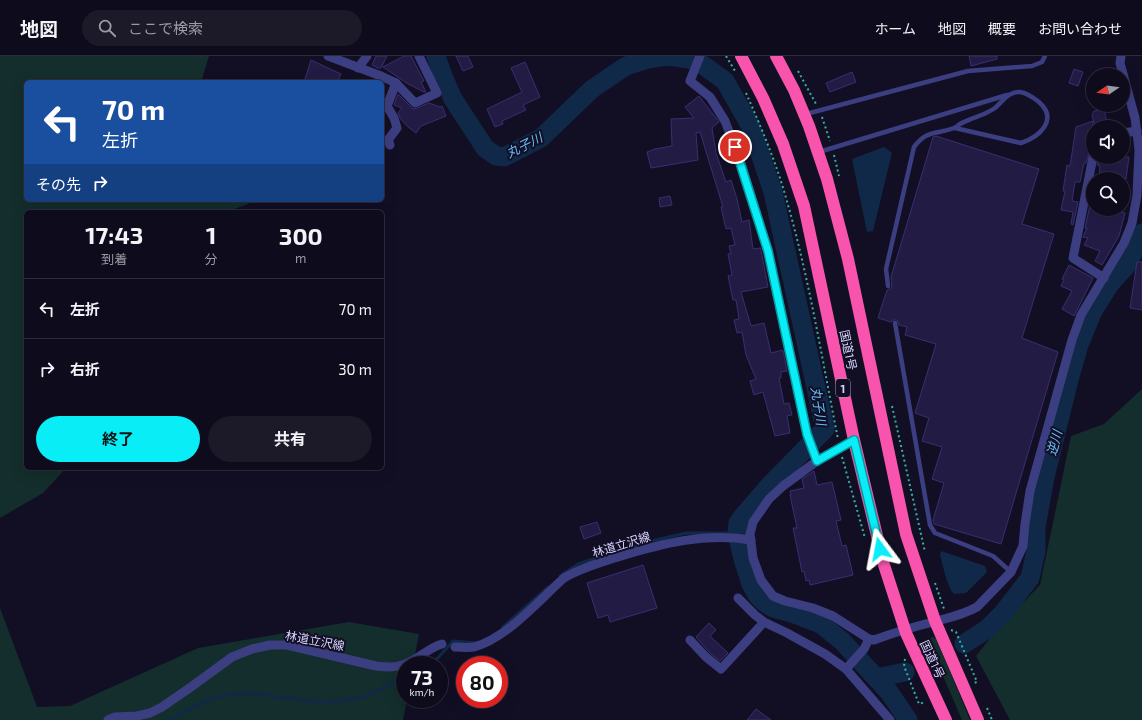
<!DOCTYPE html>
<html lang="ja">
<meta charset="utf-8">
<style>
:root{--surface:#0e0b1c;--page:#1c1929;--text:#f1f3f6;--muted:#9b9ba3;--line:#2e2b3b;--accent:#08edf6}
body{margin:0;font-family:"Exo 2","Noto Sans JP",sans-serif;background:var(--page);color:var(--text);height:100vh;display:flex;flex-direction:column;font-size:15px;white-space:nowrap}
*{box-sizing:border-box;margin:0}
p{font-size:13px;color:var(--muted)}
.icon{flex:none;width:22px;height:22px;fill:none;stroke:currentColor;stroke-width:2;stroke-linecap:round;stroke-linejoin:round}
.map{position:relative;flex:1;overflow:hidden}
.sheet{position:absolute;left:24px;top:154px;width:360px;height:260px;display:flex;flex-direction:column;background:var(--surface);border-radius:6px;box-shadow:0 4px 16px #0002,0 0 0 1px var(--line)}
.sheet>*{flex:none}
.top-card{position:absolute;left:24px;top:24px;width:360px;height:122px;border-radius:6px;box-shadow:0 4px 16px #0002,0 0 0 1px var(--line);background:#1a4fa0;color:#fff;overflow:hidden}
.needle{width:26px;rotate:257deg}
.fabs{position:absolute;left:1086px;top:12px;display:grid;gap:8px}
.fabs a{display:grid;place-items:center;width:44px;height:44px;border-radius:50%;background:var(--surface);box-shadow:0 4px 16px #0002,0 0 0 1px var(--line);font-size:20px}
.speed{position:absolute;left:396px;top:600px;display:flex;gap:8px;font-size:20px;font-weight:700;text-align:center}
.speed>*{display:grid;place-content:center;width:52px;height:52px;border-radius:50%;background:var(--surface);box-shadow:0 4px 16px #0002,0 0 0 1px var(--line);line-height:1}
.speed small{font-size:10px;font-weight:400}
.speed .limit{border:6px solid #d22;background:#fff;color:#111}
.pin{position:absolute;display:grid;place-items:center;width:34px;height:34px;color:#fff;margin:-17px;border:2px solid #fff;border-radius:50%;box-shadow:0 1px 4px #0007}
.me{position:absolute;width:44px;margin:-22px;rotate:347deg;stroke-linejoin:round;filter:drop-shadow(0 0 3px #0008)}
.turn{display:flex;align-items:center;gap:14px;height:84px;padding:0 12px;font-size:18px}
.turn .icon{width:52px;height:52px;stroke-width:2.5}
.turn b{display:block;font-size:28px;line-height:34px}
.then{display:flex;align-items:center;height:38px;padding:0 12px;background:#0003;gap:8px;font-size:15px}
.eta{display:flex;justify-content:space-evenly;align-items:center;height:68px;text-align:center}
.eta b{font-size:24px;font-weight:700;line-height:28px}
.cta{display:flex;gap:8px;margin-top:auto;padding:8px 12px}
.cta a{flex:1;height:46px;border-radius:24px;background:var(--accent);color:#111;font-size:16px;font-weight:700;line-height:46px;text-align:center}
.cta a+a{background:var(--page);color:var(--text)}
ul{padding:0;list-style:none}
li{display:flex;align-items:center;gap:12px;height:60px;padding:0 12px;border-top:1px solid var(--line)}
li div{flex:1}
li b{display:block;font-size:15px}
li em{font-style:normal}
header{display:flex;align-items:center;gap:24px;box-sizing:border-box;height:56px;padding:0 20px;background:var(--surface);border-bottom:1px solid var(--line)}
header strong{font-size:19px}
nav{display:flex;gap:22px;margin-inline-start:auto;font-size:14px}
.search{width:280px;height:36px;background:var(--page);display:flex;align-items:center;gap:10px;box-sizing:border-box;padding:0 14px;border-radius:22px;color:var(--muted);font-size:15px}
.map>svg:first-child{display:block}
</style>
<header>
<strong>地図</strong>
<div class="search"><svg class="icon" aria-label="search" viewBox="0 0 24 24"><circle cx="10" cy="10" r="6"/><path d="M15 15l6 6"/></svg>ここで検索</div>
<nav><a>ホーム</a><a>地図</a><a>概要</a><a>お問い合わせ</a></nav>
</header>
<div class="map">
<svg width="1142" height="664" viewBox="0 0 1142 664">
<rect width="100%" height="100%" fill="#120f25"/>
<g fill="#132e2c">
<path d="M0 0H209L201 26H26V144H250L248 148 226 156H26V412H66L43 437 0 462Z"/>
<path d="M1142 333V664H1010L976 600 995 576 1040 529 1071 380 1104 368Z"/>
<path d="M0 552 37 651 70 650 198 592 349 566 419 578 413 609H405V643H407L403 664H0Z"/>
<path d="M932 581 935 582 937 584 970 664H962L928 585Z"/>
</g>
<g fill="#102948">
<path d="M884 91 892 97 873 175 867 176 852 103Z"/>
<path d="M941 495 985 510 987 516 966 537 954 538C947 531 943 509 940 499Z"/>
</g>
<g fill="none" stroke-linecap="round" stroke-linejoin="round">
<g stroke="#102948" stroke-width="3">
<path d="M560 520 578 508 643 487 686 477H737"/>
<path d="M503 571 548 531"/>
<path d="M430 609 435 605 453 585 476 587"/>
<path d="M171 664C190 652 215 638 239 637 275 637 311 650 348 644 369 641 386 630 405 621"/>
</g>
<g stroke="#102948" stroke-width="19">
<path d="M436 0 443 20 453 43 485 92 496 100 504 101 541 82 592 33 626 10 648 3 667 0"/>
<path d="M668 0 689 3 703 9 725 25 751 71 773 136 825 373 769 430 743 460 738 467 737 477 743 503 751 528 757 539 764 546 773 552 792 557 821 568 842 585 889 636 908 664"/>
<path d="M964 588 987 573 1003 557 1030 522 1036 495V471L1045 421 1069 324 1079 289 1093 255 1110 228 1127 209 1142 177"/>
<path d="M876 622 905 616"/>
</g>
</g>
<g fill="#221c45" stroke="#382f70">
<path d="M376 0H387L381 12H378L372 9Z"/>
<path d="M404 0H411L424 25 421 26 426 36H424L408 28 383 11Z"/>
<path d="M456 0H468L473 11 463 15Z"/>
<path d="M969 0H997V3L971 10Z"/>
<path d="M311 4 341 18 337 26H316L305 23Z"/>
<path d="M525 6 540 41 523 49 526 54 502 65 503 68 495 71 487 53 522 36 511 12Z"/>
<path d="M1074 13 1083 16 1078 30 1069 27Z"/>
<path d="M852 16 856 26 830 36 826 27Z"/>
<path d="M398 38 413 53 417 52 429 47 440 51 442 50 446 60 421 70 416 77 407 70 400 62 398 57 402 52 394 49Z"/>
<path d="M699 40 719 66 712 72 716 97 726 126 731 124 737 143 742 166 749 164 753 193 761 192V194L768 231 741 236 751 270 764 267 771 297 783 294 787 315 781 316V322H779L784 348 789 347 792 359 787 360 790 377 775 380 763 336 754 339 750 325 756 323 746 299 742 276 737 277 734 264 739 263 736 244H733L728 220 732 219 728 198H731L729 190 735 189 731 172 726 173 721 151H723L700 76 696 77 698 104 651 112 647 96 655 93 672 90 671 63 694 62 685 51Z"/>
<path d="M1104 53 1108 71H1095L1092 59 1094 55Z"/>
<path d="M1093 65 1089 97 1086 107H1084L1080 126H1075L1072 145 1078 146 1073 169 1071 168 1073 156 1061 154 1065 135H1063L1067 109 1070 110 1076 71Z"/>
<path d="M936 80 1039 113 1022 168 1054 178 1022 282 1058 296 1001 488 934 468 933 464 944 427 932 423 942 391 922 385 929 362 915 357 936 288 905 279 907 271 899 269 897 264H893L891 266 878 262 887 234 890 233 892 231 891 221 933 81Z"/>
<path d="M1099 101H1129L1126 123 1099 121 1100 110 1097 109Z"/>
<path d="M670 140 672 149 660 151 659 142Z"/>
<path d="M1090 149 1093 150V153H1098L1111 157 1112 156 1116 157V156H1120L1125 157 1119 180 1102 209 1095 205 1100 195 1084 189 1088 182 1083 181 1087 172H1085Z"/>
<path d="M1137 206H1142V254L1130 252Z"/>
<path d="M1069 209 1093 222 1074 260 1062 253 1072 235 1061 230 1064 224 1062 223Z"/>
<path d="M814 415 817 429 832 426 841 464 836 465 842 490 846 489 853 519 810 529 809 524 806 525 804 515 802 516 799 501 793 472H797L790 439H791L790 435 804 432 802 423Z"/>
<path d="M597 466 601 477 584 483 580 471Z"/>
<path d="M643 509 657 552 610 566 608 559 598 562 587 527Z"/>
<path d="M709 567 716 574 710 580 728 597 720 605 710 597 696 581Z"/>
<path d="M756 653 771 664H747Z"/>
</g>
<g fill="none" stroke-linecap="round" stroke-linejoin="round">
<g stroke="#33b3a3" stroke-width="2" stroke-dasharray="2 3" stroke-linecap="butt">
<path d="M726 0 735 15"/>
<path d="M798 15 816 48"/>
<path d="M746 37C761 71 776 106 786 142 809 221 822 303 838 383"/>
<path d="M822 61 830 85"/>
<path d="M834 99 839 120"/>
<path d="M892 350 925 496"/>
<path d="M842 401 865 482"/>
<path d="M935 527 944 553"/>
<path d="M951 574 956 576 977 626 974 627"/>
<path d="M905 603 904 610 919 648 925 646"/>
<path d="M987 652 992 664"/>
</g>
<g stroke="#3c3e82" stroke-width="4.5">
<path d="M806 58 968 15 1032 10 1042 6 1045 0"/>
<path d="M819 96 1007 39"/>
<path d="M888 230 886 213 914 91C928 73 936 79 954 72 957 71 959 68 962 67 969 63 977 61 984 58 988 56 992 54 995 52 1003 45 1009 35 1020 36 1027 37 1034 42 1039 46 1059 64 1039 81 1021 87L955 72"/>
<path d="M895 267 930 469 935 477 993 500 1011 516"/>
</g>
<g stroke="#3c3e82" stroke-width="9">
<path d="M328 0 381 20 396 27 415 47 437 37 419 0"/>
<path d="M700 0 690 25 710 41 725 65 740 104 768 195 807 378 817 405"/>
<path d="M358 12 367 0"/>
<path d="M1123 77 1137 75"/>
<path d="M390 89 388 84 397 72 394 62 387 50 396 27"/>
<path d="M1093 101 1073 202 1104 222"/>
<path d="M854 384 817 405 783 430 769 443 753 466 750 478 753 502 761 524 773 540 785 545 813 552 833 560 869 583 874 584C893 577 913 571 933 566 948 562 963 559 977 551L1011 516 1023 490 1025 468 1030 435 1072 284 1081 259 1124 187 1132 167 1137 139 1139 94 1135 62 1120 7 1121 0"/>
<path d="M738 542 755 559 764 566 787 577 825 598 846 613 890 664"/>
<path d="M690 584 706 601 721 613 764 566"/>
<path d="M455 591C461 591 468 592 474 591 507 582 538 545 564 522 581 512 599 507 618 501 660 488 706 476 751 484"/>
<path d="M846 613 864 593 869 583"/>
<path d="M108 664 115 661 137 660 150 657 162 651 191 631 232 601 252 593 270 589H287L376 610C386 611 396 612 405 608 419 603 428 592 442 588"/>
</g>
<g stroke="#f954ad" stroke-width="12">
<path d="M741 0 763 42 783 88 804 150 854 384 884 509 906 577 946 664"/>
<path d="M776 0 794 34 809 70 827 123 848 203 906 478 935 565 978 664"/>
</g>
</g>
<g fill="none" stroke-linecap="round" stroke-linejoin="round">
<g stroke="#059aa0" stroke-width="10">
<path id="route" d="M735 91 768 195 807 378 817 405 854 384 880 493"/>
</g>
<use href="#route" stroke="#08edf6" stroke-width="7"/>
</g>
<g text-anchor="middle" dominant-baseline="central" stroke-width="4" stroke-linejoin="round" paint-order="stroke">
<rect fill="#120f25" stroke="#9c99bd" stroke-width="1" x="836" y="323" width="14" height="18" rx="3"/>
<g font-size="11" font-weight="bold" fill="#d7d4fe">
<text x="843" y="332">1</text>
</g>
<g font-size="12" fill="#d7d4fe" stroke="#120f25">
<text transform="translate(849 294) rotate(78)">国道1号</text>
<text transform="translate(621 488) rotate(-17)">林道立沢線</text>
<text transform="translate(315 584) rotate(11)">林道立沢線</text>
<text transform="translate(933 603) rotate(65)">国道1号</text>
</g>
<g font-size="13" font-style="italic" fill="#66bffa" stroke="#120f25">
<text transform="translate(524 89) rotate(-27)">丸子川</text>
<text transform="translate(819 350) rotate(81)">丸子川</text>
<text transform="translate(1054 387) rotate(-75)">逆川</text>
</g>
</g>
</svg>
<div class="fabs">
<a><svg class="needle" viewBox="-14 -14 28 28"><path d="M0-13l5 13h-10z" fill="#e53935"/><path d="M0 13l5-13h-10z" fill="#9b9ba3"/></svg></a>
<a><svg class="icon" aria-label="sound" viewBox="0 0 24 24"><path d="M4 9h4l5-4v14l-5-4H4zM17 9q2 3 0 6"/></svg></a>
<a><svg class="icon" aria-label="search" viewBox="0 0 24 24"><circle cx="10" cy="10" r="6"/><path d="M15 15l6 6"/></svg></a>
</div>
<div class="speed"><div>73<small>km/h</small></div><div class="limit">80</div></div>
<div class="pin" style="left:735px;top:91px;background:#d93025"><svg class="icon" aria-label="arrive" viewBox="0 0 24 24"><path d="M6 21V4h12l-3 4 3 4H6"/></svg></div>
<svg class="me" style="left:880px;top:493px" viewBox="-20 -20 40 40"><path d="M0-17L14 15 0 8-14 15z" fill="#08edf6" stroke="#fff" stroke-width="4"/></svg>
<div class="top-card">
<div class="turn"><svg class="icon" aria-label="left" viewBox="0 0 24 24"><path d="M17 20v-9H6M10 6l-5 5 5 5"/></svg><div><b>70 m</b>左折</div></div>
<div class="then">その先<svg class="icon" aria-label="right" viewBox="0 0 24 24"><path d="M7 20v-9h11M14 6l5 5-5 5"/></svg></div>
</div>
<section class="sheet">
<div class="eta">
<div><b>17:43</b><p>到着</p></div>
<div><b>1</b><p>分</p></div>
<div><b>300</b><p>m</p></div>
</div>
<ul>
<li><svg class="icon" aria-label="left" viewBox="0 0 24 24"><path d="M17 20v-9H6M10 6l-5 5 5 5"/></svg><div><b>左折</b></div><em>70 m</em></li>
<li><svg class="icon" aria-label="right" viewBox="0 0 24 24"><path d="M7 20v-9h11M14 6l5 5-5 5"/></svg><div><b>右折</b></div><em>30 m</em></li>
</ul>
<div class="cta"><a>終了</a><a>共有</a></div>
</section>
</div>
